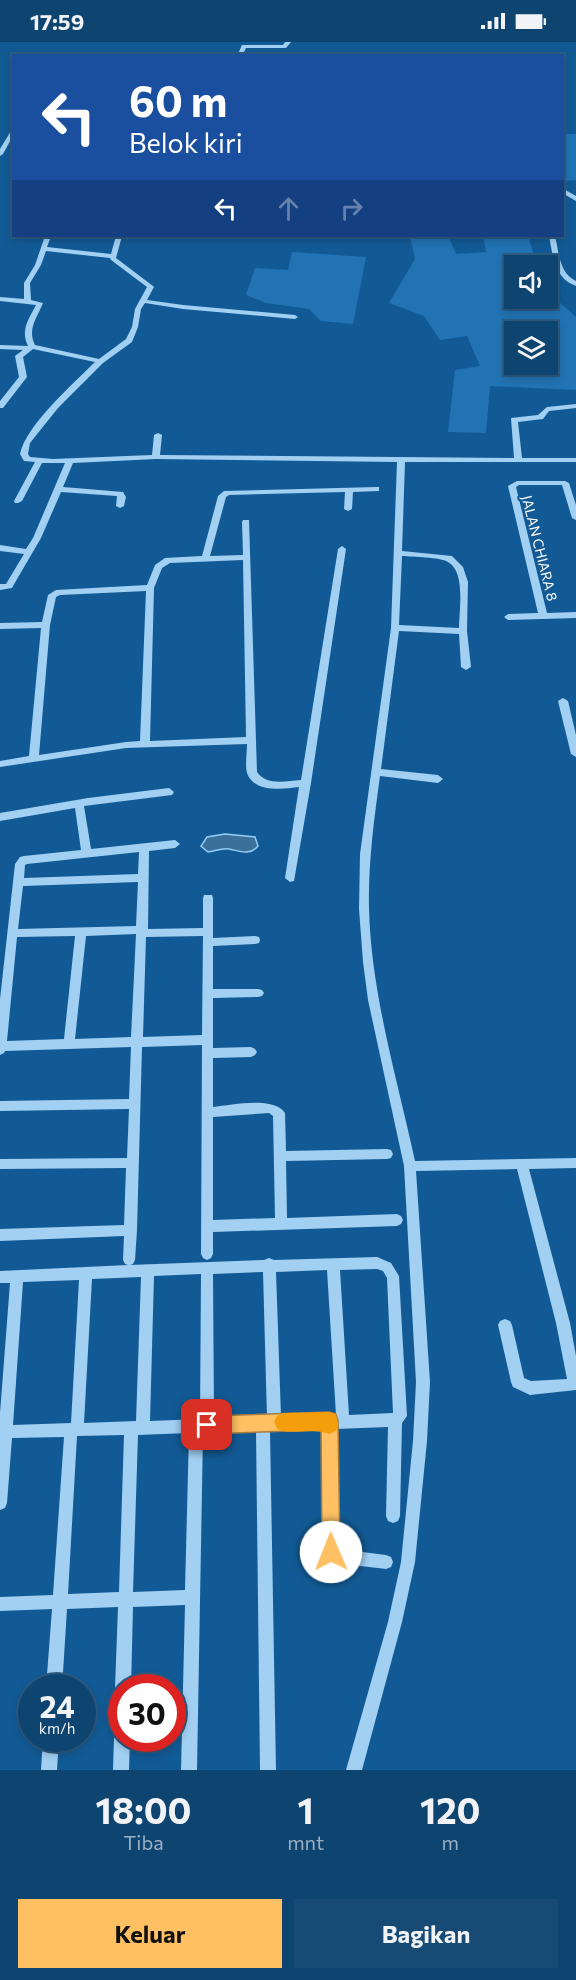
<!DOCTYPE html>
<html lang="id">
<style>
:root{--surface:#0e4470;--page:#174b75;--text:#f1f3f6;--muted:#9bb0c3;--line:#2e5c83;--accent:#ffc064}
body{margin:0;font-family:Commissioner,sans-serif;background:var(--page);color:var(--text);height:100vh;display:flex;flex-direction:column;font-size:22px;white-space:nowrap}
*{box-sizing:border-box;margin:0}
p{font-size:20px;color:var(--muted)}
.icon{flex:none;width:33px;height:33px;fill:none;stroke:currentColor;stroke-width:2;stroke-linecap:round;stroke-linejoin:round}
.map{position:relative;height:1728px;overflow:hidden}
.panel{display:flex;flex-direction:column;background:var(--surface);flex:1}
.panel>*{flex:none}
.guide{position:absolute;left:12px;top:12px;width:552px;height:183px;border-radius:0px;box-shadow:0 3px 9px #0003,0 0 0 2px var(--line);background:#1a4fa0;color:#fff;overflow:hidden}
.controls{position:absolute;left:504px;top:213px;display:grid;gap:12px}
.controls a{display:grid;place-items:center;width:54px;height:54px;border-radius:0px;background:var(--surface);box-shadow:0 3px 9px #0003,0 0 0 2px var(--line);font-size:30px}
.speed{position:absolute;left:18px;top:1632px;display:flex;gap:12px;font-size:30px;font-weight:700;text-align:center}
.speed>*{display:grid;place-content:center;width:78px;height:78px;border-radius:50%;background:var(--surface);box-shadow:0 3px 9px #0003,0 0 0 2px var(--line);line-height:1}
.speed small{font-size:15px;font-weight:400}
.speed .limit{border:9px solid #d22;background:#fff;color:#111}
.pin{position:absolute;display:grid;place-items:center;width:51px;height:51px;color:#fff;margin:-26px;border-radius:12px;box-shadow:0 3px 9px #0006}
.me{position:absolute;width:66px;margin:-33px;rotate:359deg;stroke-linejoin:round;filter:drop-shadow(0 0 4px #0008)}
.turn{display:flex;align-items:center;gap:21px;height:126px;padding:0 18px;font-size:27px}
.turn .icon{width:78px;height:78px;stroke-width:2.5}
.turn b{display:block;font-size:42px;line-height:51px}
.lanes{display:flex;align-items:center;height:57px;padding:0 18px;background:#0003;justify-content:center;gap:30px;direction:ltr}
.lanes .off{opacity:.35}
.eta{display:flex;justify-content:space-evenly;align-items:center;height:102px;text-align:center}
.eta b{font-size:36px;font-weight:700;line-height:42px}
.cta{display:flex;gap:12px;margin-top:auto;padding:12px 18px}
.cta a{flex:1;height:69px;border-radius:0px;background:var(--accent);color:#111;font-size:24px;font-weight:700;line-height:69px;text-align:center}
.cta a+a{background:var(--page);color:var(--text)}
.status{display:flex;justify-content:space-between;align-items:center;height:42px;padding:0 30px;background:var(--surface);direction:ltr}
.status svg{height:16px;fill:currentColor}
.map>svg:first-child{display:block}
</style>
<div class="status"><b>17:59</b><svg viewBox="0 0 49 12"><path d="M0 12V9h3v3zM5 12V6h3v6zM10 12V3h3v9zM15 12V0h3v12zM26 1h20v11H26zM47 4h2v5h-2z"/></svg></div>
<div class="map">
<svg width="576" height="1728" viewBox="0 0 576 1728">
<rect width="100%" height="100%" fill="#125a95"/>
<g fill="#2173b3" fill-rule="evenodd">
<path d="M563 92H576V138L563 139Z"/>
<path d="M410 194H448L456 212 486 210 483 194H528L537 223 514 224V256H548L549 251 576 275V348L490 344 486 391 448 390 455 328 480 324 467 294 440 298 424 274 389 261 415 217ZM514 290H548V322H514Z"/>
<path d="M292 210 366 215 353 282 321 279 309 267 266 261 246 253 255 226 288 228Z"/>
</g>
<path fill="#3c709a" stroke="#94ccf6" stroke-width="1.5" d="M225 792 255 795 258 804C250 814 239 809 229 807 222 806 215 809 208 810L201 804 207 795Z"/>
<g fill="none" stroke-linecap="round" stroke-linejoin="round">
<g fill="#a2d0f3" fill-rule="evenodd">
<path d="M285 0H291L286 6H246L242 14H237L242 3H283Z"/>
<path d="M14 84V92L3 112 0 114V107Z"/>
<path d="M562 146 576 154V159L562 151Z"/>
<path d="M45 194H51L47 205 111 212 116 194H122L116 216 153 244 154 245 147 258 183 263 295 273 298 275 295 277 183 267 145 261 141 267 138 285 132 300 103 321 58 366 30 401 28 412 30 415 53 417 152 413 154 393 158 391 162 393 160 413 514 416 511 376 538 373 547 365 576 362V366L549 369 543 377 518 380 522 416H576V420H405L402 509 452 514 463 525 468 540 467 589 471 625 466 628 461 625 459 592 399 589 381 727 438 733 443 737 438 741 380 734C374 778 368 822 369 866 371 951 397 1036 415 1119L576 1116V1126L529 1127 570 1281 576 1314V1348L530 1353 513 1345 511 1340 498 1283 500 1279 505 1277 510 1279 512 1283 524 1336 531 1339 567 1337 556 1281 517 1127 416 1129 430 1340 427 1399 415 1520 402 1580 362 1728H346L388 1580 401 1520 413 1399 416 1340 404 1124 368 958 363 920 359 867 360 812 391 586 397 420 156 417 73 421 63 445 123 450 126 455 124 464 120 466 116 464 117 454 61 450 41 496 13 544 12 546 0 548V542H6L24 512 0 509V503L26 507 33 496 65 421H42L22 459 18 461H15L14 459 35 420 24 419 20 412C26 383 73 342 95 320L33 307 23 315 27 335 3 366H0V359L19 335 15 314 23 308 0 307V303L28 304C20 288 29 277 36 263L0 259V255L24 257V241L35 223ZM46 209 110 216 111 218 147 245 135 267 132 285 126 297 99 317 35 303C27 287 37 276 43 261L31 258 30 241 41 223ZM402 514C413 515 440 515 448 520 466 530 459 568 459 586L399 583Z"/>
<path d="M549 194H555C559 210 559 231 576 239V244C554 236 553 214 549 194Z"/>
<path d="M517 439H565L569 441 576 463V478L572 476 562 443H519L516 445 547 571 576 570V576L508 578 504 575 508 572 538 571 508 444Z"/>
<path d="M376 445H379V449L353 450 352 467 348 469 344 467 345 450 229 453 226 455 210 514 243 513 242 480 243 478H249L257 730C267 744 285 739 301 738L338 507 342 504 346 507 311 741 294 839 290 840 285 836 299 745C283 747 254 751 247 731 245 723 247 710 247 702L126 706 0 725V719L29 714 41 586 0 587V581L42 580 48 553 56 548 147 543 155 523 165 516 202 514 218 454 224 449ZM243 518 246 695 150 699 154 546 162 526 170 521ZM146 549 140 699 126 700 39 713 50 583 56 555 60 553Z"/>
<path d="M563 656 568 659 576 693V715L571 712 558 659Z"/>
<path d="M169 746 174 750 172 753 84 764 91 807 175 798 180 802 175 806 149 809 148 887 203 886V856L204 853H212L213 856V896L255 894 259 895 260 898 259 901 255 902 213 904V947H258L262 948 264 951 262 954 258 955 213 956V1006L251 1005 255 1007 257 1010 255 1013 251 1015 213 1016V1065C232 1063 274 1054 285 1071L286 1109 387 1107 391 1108 393 1112 391 1116 387 1117 286 1119 287 1176 397 1172 401 1174 403 1178 401 1182 397 1184 213 1190V1212L211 1216 207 1218 203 1216 201 1212 202 1003 142 1005 137 1188 135 1218 133 1222 130 1223 264 1218 269 1216 274 1218 377 1215 391 1221 399 1234 407 1374 402 1381 400 1474 398 1479 393 1481 388 1479 386 1474 388 1385 336 1387 338 1507 386 1513 391 1515 393 1520 391 1525 386 1527 335 1521 330 1519 324 1510 322 1387 270 1389 276 1728H260L256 1389 203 1391 197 1728H181L185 1563 133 1565 131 1646H122V1653L118 1651 115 1646 118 1565 67 1567 62 1646H46L52 1567 0 1569V1555L53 1553 64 1395 12 1396 7 1461 5 1466 0 1468V1371L10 1241H0V1229L128 1223 125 1222 123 1218 124 1194 0 1199V1187L124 1183 126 1126 0 1127V1117L127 1116 129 1067 0 1069V1059L129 1057 131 1005 5 1009 4 1011 0 1013V957L15 822 20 815 24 814 81 808 75 766 0 779V771L88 756ZM139 810 138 832 24 836 25 823 27 822ZM138 840 136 884 18 887 23 844ZM136 892 131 995 75 997 86 894ZM75 894 64 997 7 999 17 895ZM203 894 202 993 143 995 146 895ZM269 1071 273 1074 275 1176 213 1178V1075ZM377 1227 383 1229 387 1236 393 1371 349 1373 340 1228ZM327 1228 336 1373 281 1375 276 1230ZM263 1230 267 1375 214 1377 213 1232ZM201 1232 200 1377 150 1379 154 1234ZM141 1235 136 1379 84 1381 92 1237ZM79 1238 71 1381 13 1383 23 1240ZM189 1391 185 1548 133 1550 138 1393ZM124 1393 119 1550 68 1552 77 1394Z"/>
<path d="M122 1688V1696H130L129 1728H113L114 1696 117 1691Z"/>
<path d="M43 1696H59L57 1728H41Z"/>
</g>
</g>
<path fill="#ffc064" stroke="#a67d41" stroke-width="1.5" d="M329 1370 336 1372 338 1379 340 1510 338 1516 331 1519 324 1516 322 1510 321 1388 207 1392 201 1389 198 1383 201 1377 207 1374Z"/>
<path fill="#f59e0b" d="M329 1370 336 1372 338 1383 336 1389 329 1392C313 1385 294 1394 277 1387L274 1380 277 1374 283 1371Z"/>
<g text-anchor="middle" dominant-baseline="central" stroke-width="4.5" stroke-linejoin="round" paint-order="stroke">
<g font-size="14" fill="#fff" stroke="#125a95">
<text transform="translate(540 506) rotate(76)">JALAN CHIARA 8</text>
</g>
</g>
</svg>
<div class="controls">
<a><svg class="icon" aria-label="sound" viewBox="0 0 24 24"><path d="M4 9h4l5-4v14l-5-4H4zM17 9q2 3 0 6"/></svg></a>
<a><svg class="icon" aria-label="layers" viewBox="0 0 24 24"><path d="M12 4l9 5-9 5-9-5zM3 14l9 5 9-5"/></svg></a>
</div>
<div class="speed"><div>24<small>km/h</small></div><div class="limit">30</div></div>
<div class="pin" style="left:207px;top:1383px;background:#d93025"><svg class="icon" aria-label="arrive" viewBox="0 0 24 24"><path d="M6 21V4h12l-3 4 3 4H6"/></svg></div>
<svg class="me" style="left:331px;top:1510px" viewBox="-20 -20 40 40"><circle r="19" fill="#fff"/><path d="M0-13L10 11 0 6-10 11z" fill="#ffc064"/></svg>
<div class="guide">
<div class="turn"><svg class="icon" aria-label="left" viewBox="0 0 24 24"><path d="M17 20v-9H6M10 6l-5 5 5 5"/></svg><div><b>60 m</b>Belok kiri</div></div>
<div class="lanes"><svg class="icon" aria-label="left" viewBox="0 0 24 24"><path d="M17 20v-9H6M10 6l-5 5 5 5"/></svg><svg class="icon off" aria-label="ahead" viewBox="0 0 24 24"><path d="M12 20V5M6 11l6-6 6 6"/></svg><svg class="icon off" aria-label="right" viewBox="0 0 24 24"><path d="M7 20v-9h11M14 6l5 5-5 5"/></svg></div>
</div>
</div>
<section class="panel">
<div class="eta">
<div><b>18:00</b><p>Tiba</p></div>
<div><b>1</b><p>mnt</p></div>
<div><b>120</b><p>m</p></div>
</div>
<div class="cta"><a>Keluar</a><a>Bagikan</a></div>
</section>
